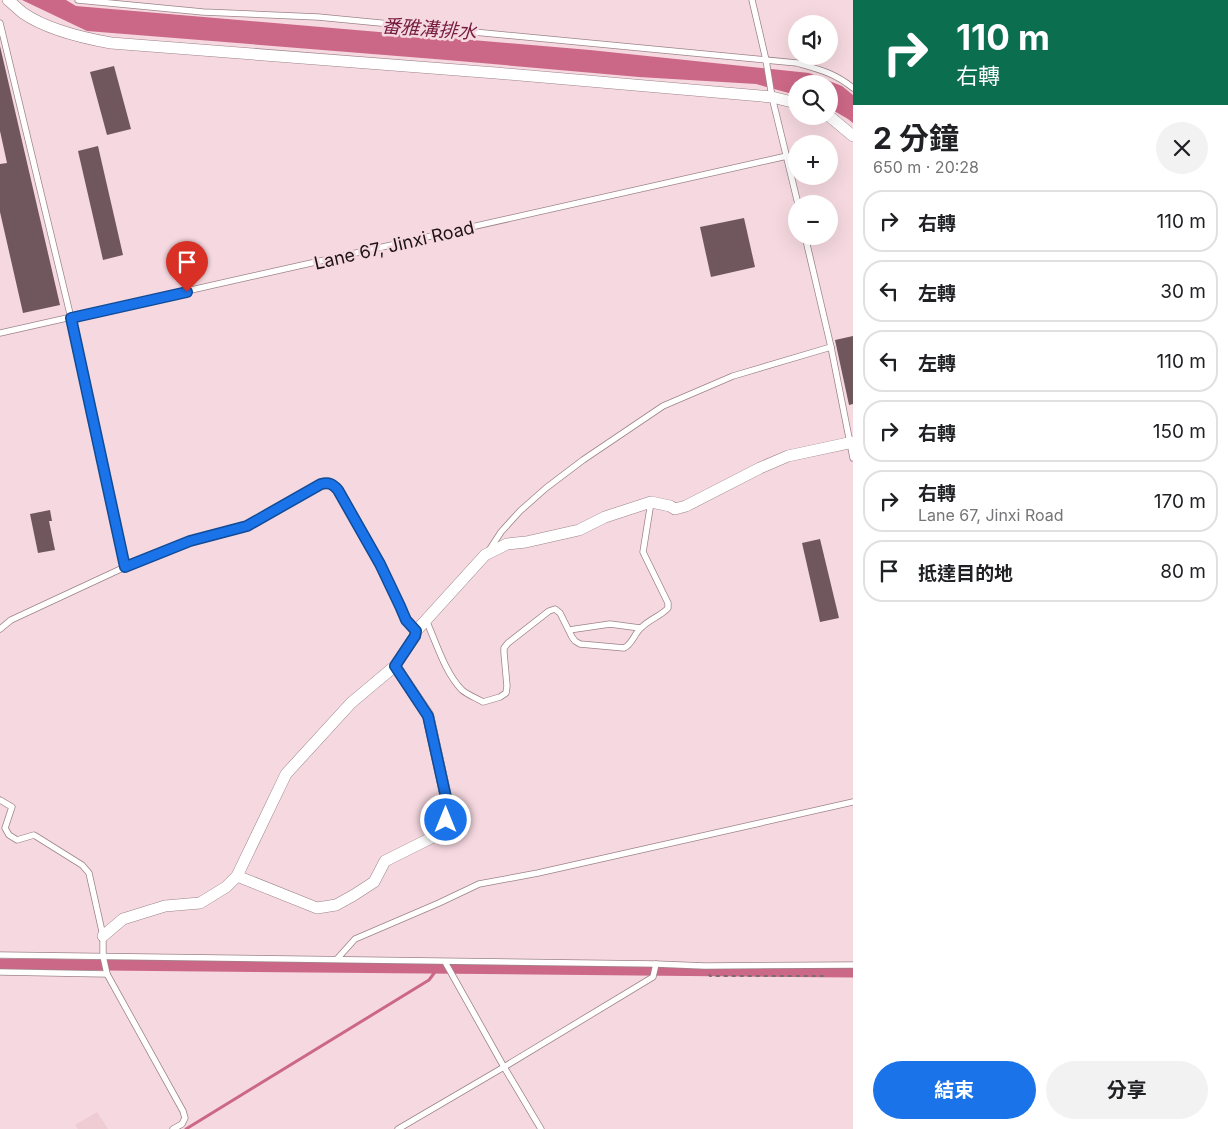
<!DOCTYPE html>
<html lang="zh-TW">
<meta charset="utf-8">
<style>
:root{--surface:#fff;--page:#f2f2f2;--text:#202124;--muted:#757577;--line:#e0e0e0;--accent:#1a73e8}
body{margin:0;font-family:Inter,"Noto Sans TC",sans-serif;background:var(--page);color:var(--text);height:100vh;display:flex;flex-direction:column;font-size:19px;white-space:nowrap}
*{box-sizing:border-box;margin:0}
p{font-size:16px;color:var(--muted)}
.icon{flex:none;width:28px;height:28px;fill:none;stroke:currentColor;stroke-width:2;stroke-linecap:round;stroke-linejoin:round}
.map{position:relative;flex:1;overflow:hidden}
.drawer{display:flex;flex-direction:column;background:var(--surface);width:375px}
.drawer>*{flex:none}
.guide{background:#0b6e4f;color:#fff;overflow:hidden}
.fabs{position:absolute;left:788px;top:15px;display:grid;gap:10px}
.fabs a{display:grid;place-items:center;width:50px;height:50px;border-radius:50%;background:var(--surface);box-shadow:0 5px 20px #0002;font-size:25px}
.pin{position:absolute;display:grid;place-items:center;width:42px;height:42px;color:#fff;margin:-51px -21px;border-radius:50% 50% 50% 0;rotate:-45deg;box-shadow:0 0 5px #0007}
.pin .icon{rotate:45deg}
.me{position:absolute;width:55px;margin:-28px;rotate:0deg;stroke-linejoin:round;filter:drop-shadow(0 0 4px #0008)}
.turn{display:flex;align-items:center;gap:18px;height:105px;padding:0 20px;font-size:22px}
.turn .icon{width:65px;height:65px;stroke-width:2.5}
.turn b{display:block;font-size:35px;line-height:42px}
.round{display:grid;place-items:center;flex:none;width:52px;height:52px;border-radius:26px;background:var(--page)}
.summary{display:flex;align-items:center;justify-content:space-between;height:85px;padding:0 20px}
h1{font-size:30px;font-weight:700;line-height:38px}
.primary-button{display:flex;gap:10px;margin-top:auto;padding:10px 20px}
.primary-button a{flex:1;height:58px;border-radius:30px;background:var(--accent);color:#fff;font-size:20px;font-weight:700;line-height:58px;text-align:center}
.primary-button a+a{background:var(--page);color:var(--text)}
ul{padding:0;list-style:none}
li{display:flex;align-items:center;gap:15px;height:62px;margin:0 10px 8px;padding:0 10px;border:2px solid var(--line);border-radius:20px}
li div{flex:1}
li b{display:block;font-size:19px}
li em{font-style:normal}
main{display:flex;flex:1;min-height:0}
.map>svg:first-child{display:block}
</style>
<main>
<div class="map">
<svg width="853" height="1129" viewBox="0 0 853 1129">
<rect width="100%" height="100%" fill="#f6d9e0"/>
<path fill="#efcbd3" d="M97 1112 108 1129H78L75 1125Z"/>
<path fill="#cc6887" d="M22 0H66L76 6 590 50 809 73 842 86 853 95V123L848 119 829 108V84H796V95L756 84 639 77 447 60 87 31Z"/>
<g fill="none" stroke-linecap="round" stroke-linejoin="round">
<path stroke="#cc6887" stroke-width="3" d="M186 1129 429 980 438 968"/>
<path stroke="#cc6887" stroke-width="11" d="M0 964 853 972"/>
</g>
<g fill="#6f575d">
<path d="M0 46 60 305 23 313 0 212V164L7 163 0 131Z"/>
<path d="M114 66 131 129 107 135 90 72Z"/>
<path d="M98 146 123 255 103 260 78 151Z"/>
<path d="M744 218 755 267 711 277 700 227Z"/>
<path d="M853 336V404L849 405 835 340Z"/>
<path d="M50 510 52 521H49L55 550 38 553 30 514Z"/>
<path d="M820 539 839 618 820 622 802 543Z"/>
</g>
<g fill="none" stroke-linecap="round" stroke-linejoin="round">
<g stroke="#9c8389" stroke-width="7">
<g id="lane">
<path d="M78 0 203 12 318 17 797 63C818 69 835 73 853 88"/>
<path d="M752 0 766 60 772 97 798 204"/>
<path d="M0 23 71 318 125 567"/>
<path d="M805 236 831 347 853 458"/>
<path d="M0 333 787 156"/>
<path d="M488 552 501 532 520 511 546 488 583 460 663 406 733 376 831 347"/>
<path d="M426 620C436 642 445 673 462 690 468 695 476 698 483 702L500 697 506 693 507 686 504 653V648L508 643 549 611 555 609 560 613 572 637 575 641 580 644 624 648C633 644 634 633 642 627 650 619 661 616 668 608V603L643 552 651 502"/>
<path d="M0 629 11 620 125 567 191 541 247 526 321 485C329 482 333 484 338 490L380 564 401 606 405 619 416 631"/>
<path d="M569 630 610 624 640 628"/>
<path d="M0 800 12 807 5 828 9 835 17 840 34 835 82 865 89 873 103 936V956L107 974 183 1111 185 1118 182 1124 173 1129"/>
<path d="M0 955 656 964 705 966 853 965"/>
<path d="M337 959 355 939 439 903 479 884 538 873 853 802"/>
<path d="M445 962 504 1067 541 1129"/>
<path d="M0 972 107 974"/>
<path d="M398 1129 504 1067 653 977 656 964"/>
</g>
</g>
<g stroke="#9c8389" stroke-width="12">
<g id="street">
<path d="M8 0C13 4 18 9 23 13 46 29 83 38 111 43L496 73 772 97 796 103"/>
<path d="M829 116 853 136"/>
<path d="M237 876 317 908 336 905 354 895 374 882 385 861 433 837 446 820 449 811 428 715 395 666"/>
<path d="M103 936 123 919 165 906 200 903 226 887 237 876 286 774 351 703 395 666 415 636 416 631 485 555 507 544 526 542 579 530 605 517 651 502 670 506 675 509 686 506 760 468 788 456 853 442"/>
</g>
</g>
<path stroke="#7f6c71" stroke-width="2" stroke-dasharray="4 4" stroke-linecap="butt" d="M709 974 710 976H826"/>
<use href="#lane" stroke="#fff" stroke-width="5.5"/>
<use href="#street" stroke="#fff" stroke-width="11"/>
</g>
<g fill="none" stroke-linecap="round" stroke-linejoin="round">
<g stroke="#114b97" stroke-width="12">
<path id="route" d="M187 292 71 318 125 567 190 541 247 526 321 484C329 482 333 484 338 490L380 564 400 606 406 620 416 631 415 636 395 666 428 716 449 811 446 820"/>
</g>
<use href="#route" stroke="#1a73e8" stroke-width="9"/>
</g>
<g text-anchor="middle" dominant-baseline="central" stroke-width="5" stroke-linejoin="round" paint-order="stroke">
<g font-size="18" fill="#1d1316" stroke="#f6d9e0">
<text transform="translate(394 245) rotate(-13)">Lane 67, Jinxi Road</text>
</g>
<g font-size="19" font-style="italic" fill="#761c3f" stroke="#f6d9e0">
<text transform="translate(429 29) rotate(4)">番雅溝排水</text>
</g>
</g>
</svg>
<div class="fabs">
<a><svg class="icon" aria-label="sound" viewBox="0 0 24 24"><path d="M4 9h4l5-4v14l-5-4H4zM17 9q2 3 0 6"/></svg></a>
<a><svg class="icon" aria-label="search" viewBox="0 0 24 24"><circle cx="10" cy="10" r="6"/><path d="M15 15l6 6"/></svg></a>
<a>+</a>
<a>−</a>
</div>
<div class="pin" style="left:187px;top:292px;background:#d93025"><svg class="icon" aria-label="arrive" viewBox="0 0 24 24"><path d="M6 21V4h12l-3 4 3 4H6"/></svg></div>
<svg class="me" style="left:446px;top:820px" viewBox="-20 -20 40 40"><circle r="17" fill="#1a73e8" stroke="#fff" stroke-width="3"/><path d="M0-11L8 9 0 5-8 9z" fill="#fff"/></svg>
</div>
<section class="drawer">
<div class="guide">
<div class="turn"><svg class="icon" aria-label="right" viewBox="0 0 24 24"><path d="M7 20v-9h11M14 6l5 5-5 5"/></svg><div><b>110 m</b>右轉</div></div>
</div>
<div class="summary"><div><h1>2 分鐘</h1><p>650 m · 20:28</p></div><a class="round"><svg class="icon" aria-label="close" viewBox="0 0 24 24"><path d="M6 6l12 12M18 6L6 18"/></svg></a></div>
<ul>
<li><svg class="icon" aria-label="right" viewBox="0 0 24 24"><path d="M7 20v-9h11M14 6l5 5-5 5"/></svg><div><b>右轉</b></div><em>110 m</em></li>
<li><svg class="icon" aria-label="left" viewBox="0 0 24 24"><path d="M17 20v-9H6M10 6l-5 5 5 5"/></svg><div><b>左轉</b></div><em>30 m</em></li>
<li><svg class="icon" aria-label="left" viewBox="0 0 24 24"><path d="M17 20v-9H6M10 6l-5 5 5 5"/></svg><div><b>左轉</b></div><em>110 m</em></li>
<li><svg class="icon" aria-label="right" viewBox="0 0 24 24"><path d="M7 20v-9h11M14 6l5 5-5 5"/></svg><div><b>右轉</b></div><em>150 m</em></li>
<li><svg class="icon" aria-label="right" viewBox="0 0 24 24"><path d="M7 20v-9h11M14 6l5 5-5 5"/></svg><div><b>右轉</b><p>Lane 67, Jinxi Road</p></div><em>170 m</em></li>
<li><svg class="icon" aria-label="arrive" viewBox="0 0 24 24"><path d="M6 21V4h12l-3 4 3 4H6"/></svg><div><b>抵達目的地</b></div><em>80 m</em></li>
</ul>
<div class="primary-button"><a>結束</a><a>分享</a></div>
</section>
</main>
